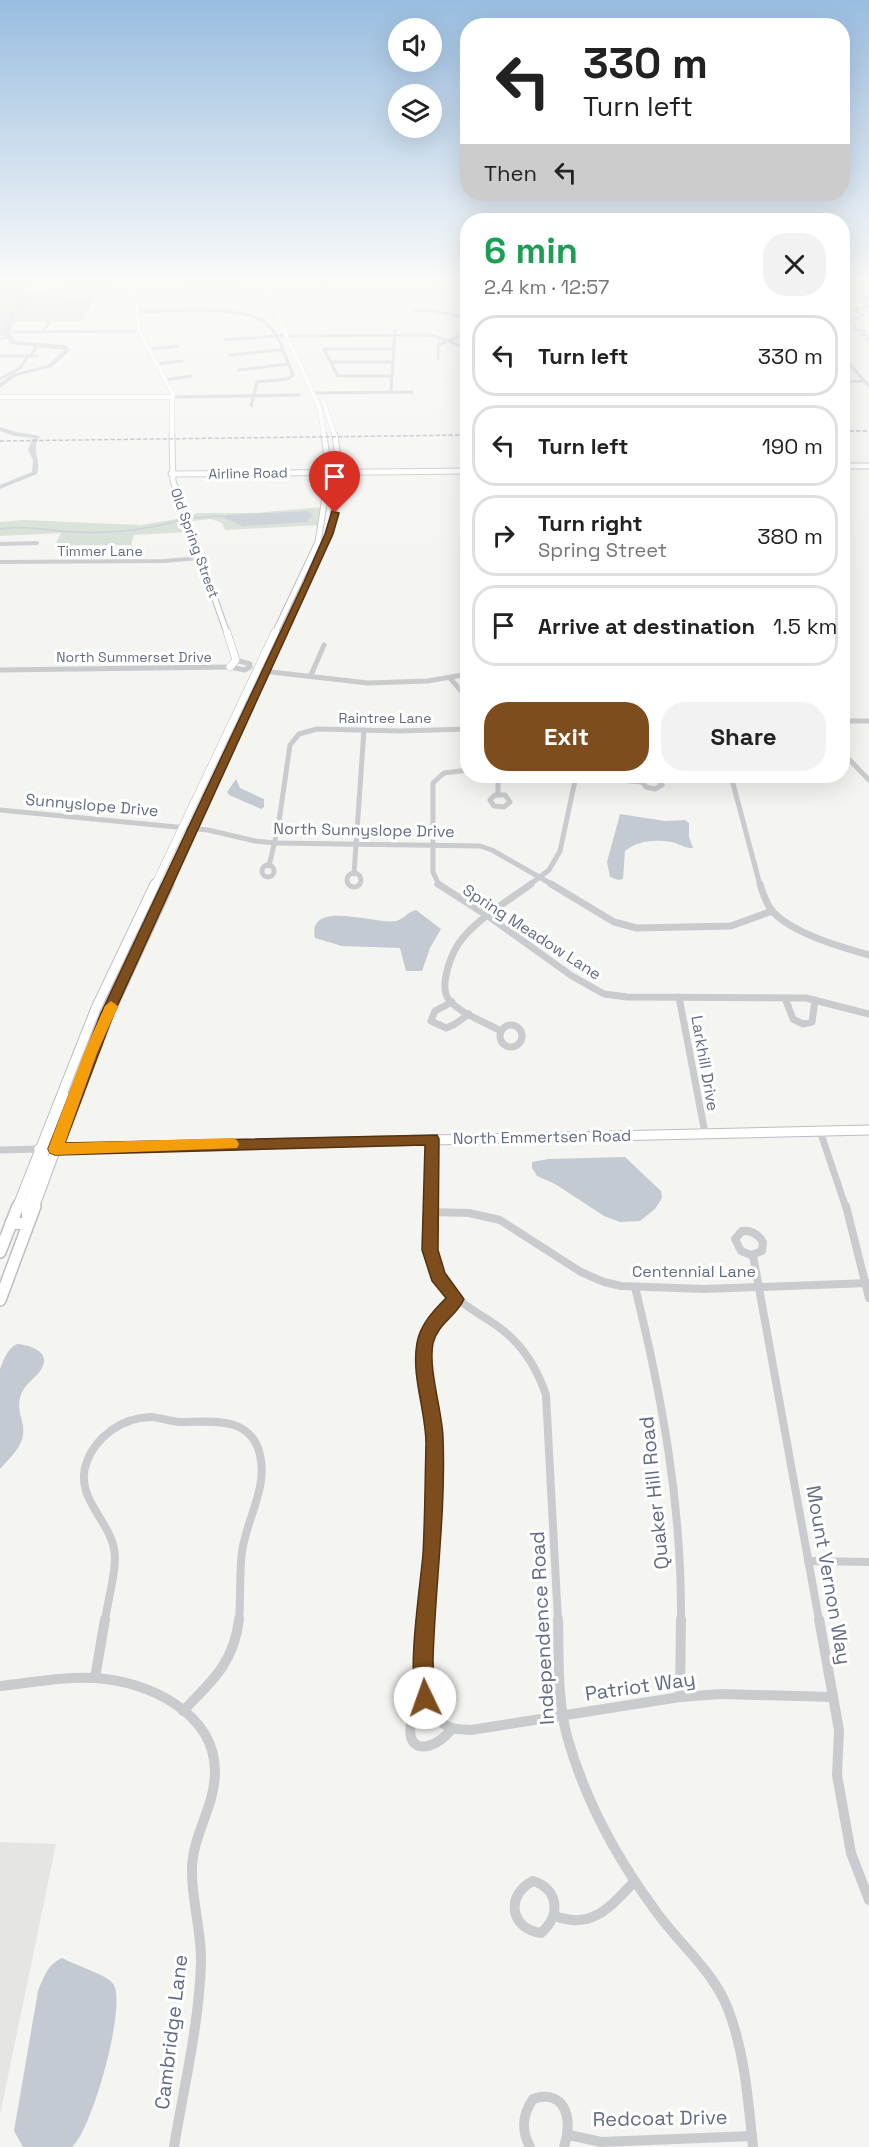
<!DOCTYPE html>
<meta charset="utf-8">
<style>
:root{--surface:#fff;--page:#f2f2f2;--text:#222;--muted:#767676;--line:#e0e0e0;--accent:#7e4d1d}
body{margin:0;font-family:"Space Grotesk",sans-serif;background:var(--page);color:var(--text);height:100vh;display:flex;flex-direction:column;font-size:22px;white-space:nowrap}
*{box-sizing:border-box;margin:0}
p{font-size:20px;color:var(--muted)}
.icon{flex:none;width:33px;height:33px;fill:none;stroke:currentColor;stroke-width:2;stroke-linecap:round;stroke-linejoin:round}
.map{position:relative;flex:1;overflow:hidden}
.details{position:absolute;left:460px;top:213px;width:390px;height:570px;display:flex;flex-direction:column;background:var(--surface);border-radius:24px;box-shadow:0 6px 24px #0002}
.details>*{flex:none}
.top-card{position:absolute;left:460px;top:18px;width:390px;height:183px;border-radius:24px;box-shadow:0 6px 24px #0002;background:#fff;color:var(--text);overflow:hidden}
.tools{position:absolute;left:388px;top:18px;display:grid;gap:12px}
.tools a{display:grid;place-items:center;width:54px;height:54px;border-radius:50%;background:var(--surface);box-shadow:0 6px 24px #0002;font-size:30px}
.pin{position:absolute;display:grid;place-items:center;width:51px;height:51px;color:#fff;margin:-62px -26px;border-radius:50% 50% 50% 0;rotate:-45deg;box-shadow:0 0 6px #0007}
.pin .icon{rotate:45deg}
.me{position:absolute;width:66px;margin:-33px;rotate:357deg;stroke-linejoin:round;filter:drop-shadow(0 0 4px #0008)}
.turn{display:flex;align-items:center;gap:21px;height:126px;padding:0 24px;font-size:27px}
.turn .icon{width:78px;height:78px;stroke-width:2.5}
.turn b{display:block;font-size:42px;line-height:51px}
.then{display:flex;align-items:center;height:57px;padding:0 24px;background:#0003;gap:12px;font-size:22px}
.round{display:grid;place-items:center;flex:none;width:63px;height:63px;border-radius:24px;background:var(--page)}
.headline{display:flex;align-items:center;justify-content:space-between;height:102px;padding:0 24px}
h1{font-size:36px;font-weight:700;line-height:45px;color:#1e9e55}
.cta{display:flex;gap:12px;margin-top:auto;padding:12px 24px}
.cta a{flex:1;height:69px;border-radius:24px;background:var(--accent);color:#fff;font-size:24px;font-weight:700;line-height:69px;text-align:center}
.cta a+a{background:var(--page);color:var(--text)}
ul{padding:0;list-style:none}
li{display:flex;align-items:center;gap:18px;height:81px;margin:0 12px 9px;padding:0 12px;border:3px solid var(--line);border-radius:24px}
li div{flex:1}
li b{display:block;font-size:22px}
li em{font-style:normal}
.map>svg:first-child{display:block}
</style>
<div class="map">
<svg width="869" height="2147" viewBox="0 0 869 2147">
<rect width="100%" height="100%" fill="#f4f5f1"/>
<path fill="#e5e6e4" d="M0 1842 56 1844 0 2115Z"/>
<g fill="#d3ddd2">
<path d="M0 281H33L28 291 68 297H95L82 321H16L6 336H0Z"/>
<path d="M322 507 319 525 225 530 222 523 211 519 185 522 188 532 134 535 131 545H55L61 533 0 536V522L23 520 141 525 183 518 198 513H253Z"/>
</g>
<g fill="#c4cad2">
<path d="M307 511 313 514 307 522 243 526 222 517 227 515Z"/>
<path d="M236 779 240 788 264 799V807L261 809 229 795 227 792Z"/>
<path d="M620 814 665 821 685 820 689 823V837L693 848C686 849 678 843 671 842 655 839 637 841 625 851L623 879 618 880 610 877 607 862Z"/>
<path d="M416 910 441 929 430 948 422 971H406L400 948 342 946 315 938C307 898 375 925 396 921 404 919 407 912 416 910Z"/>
<path d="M625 1157 661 1191 662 1198 655 1209 640 1221 620 1222 604 1216 555 1184 537 1176 532 1168V1162L548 1159Z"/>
<path d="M17 1344C29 1345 51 1351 42 1368 36 1379 24 1383 20 1398 18 1406 20 1413 22 1421 28 1443 13 1454 0 1469V1369C4 1359 7 1349 17 1344Z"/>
<path d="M62 1958C74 1965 109 1975 114 1985 126 2009 92 2130 72 2147H23L14 2131 38 1991C44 1977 47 1965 62 1958Z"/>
</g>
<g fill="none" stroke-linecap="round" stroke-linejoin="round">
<g stroke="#c4cad2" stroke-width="1.5">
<path d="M853 281 846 285 869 292"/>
<path d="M869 296 865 298 869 300"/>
<path d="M869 306 854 310 863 315 850 321 856 325 854 329 866 331 860 335H869"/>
<path d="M869 338 866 339 869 341"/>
<path d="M0 339 9 338"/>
<path d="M190 518 222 516"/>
<path d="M0 529C25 525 50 531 75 532 111 534 146 530 181 520"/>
</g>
<g fill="#c4cad2" fill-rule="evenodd">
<path d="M244 281H254L239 285 125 284Z"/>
<path d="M118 283 120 285C89 288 40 286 17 311 12 317 12 326 10 333L15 341 66 345 70 350 52 367 16 376 0 388V383L12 374 48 365 64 350 11 344 4 333C6 326 7 317 12 311 31 286 89 283 118 283Z"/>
<path d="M0 427 16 432 40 436C30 451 42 457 37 474L0 489V485L32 472 33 460 28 450 33 438 15 436 0 431Z"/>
</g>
<g stroke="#bbbdc3" stroke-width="5">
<g id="secondary-far4">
<path d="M122 281 136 306 139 331 172 392V436"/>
<path d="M262 281 320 409 324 436"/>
<path d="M0 397H173"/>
<path d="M323 400 335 436"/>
</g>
</g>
<g stroke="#bbbdc3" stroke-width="7">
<g id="secondary-far3">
<path d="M172 435 173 481 227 633"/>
<path d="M843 466H869"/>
<path d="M171 474 468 471"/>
<path d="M275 633 318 542 329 472 324 435"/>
<path d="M284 633 329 534C338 500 341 469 335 435"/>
</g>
</g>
<g stroke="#bbbdc3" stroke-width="8">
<g id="secondary-far2">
<path d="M227 632 236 660 230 667"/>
<path d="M155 885 275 632"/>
<path d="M168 885 284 632"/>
</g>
</g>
<g stroke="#bbbdc3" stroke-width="11">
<g id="secondary-far1">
<path d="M39 1149 869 1130"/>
<path d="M55 1149 50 1140 66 1097"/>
<path d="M17 1208 96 1008 155 884"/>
<path d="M27 1208 44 1160 43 1153 39 1149"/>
<path d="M34 1208 91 1053 169 884"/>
</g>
</g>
<g stroke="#bbbdc3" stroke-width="14">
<g id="secondary">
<path d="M11 1223 28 1224 27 1206"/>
<path d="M0 1252 18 1206"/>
<path d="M0 1300 35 1206"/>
</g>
</g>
<g stroke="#c9cbcf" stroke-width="3">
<path d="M326 282 328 284H318Z"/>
<path d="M415 311H432L468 318"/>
<path d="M137 312C168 312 248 303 268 325 281 338 286 359 293 375L288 379 257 382 251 406"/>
<path d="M13 332 139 331"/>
<path d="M43 332 49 322"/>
<path d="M288 336 431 335 467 348"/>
<path d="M225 340 287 335"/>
<path d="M149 349 178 346"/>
<path d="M229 355 281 350"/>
<path d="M0 356H37"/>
<path d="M30 356 37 346"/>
<path d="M843 357 869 386"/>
<path d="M438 358V345L460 336"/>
<path d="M331 362H393"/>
<path d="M157 364 182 361"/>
<path d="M239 370 288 364"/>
<path d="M392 376H338L324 349H394"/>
<path d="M0 379 20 368 28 356"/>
<path d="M165 380 191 376"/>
<path d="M843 382 863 381"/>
<path d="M391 392 395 330"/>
<path d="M314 393 412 392"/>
<path d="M173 397 299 395"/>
</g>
<g stroke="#c9cbcf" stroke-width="4">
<path d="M0 544 37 543"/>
<path d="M0 562 164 561 200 558"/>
</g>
<g stroke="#c9cbcf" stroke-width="5">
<path d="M0 670 230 667 245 670 250 667V664L236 660"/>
<path d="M262 671 368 683 428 681 468 674"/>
<path d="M311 675 324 645"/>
<path d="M450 678 461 691H468"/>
<path d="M843 721H869"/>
<path d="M843 753 869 780"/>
<path d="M498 776V795"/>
<path d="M573 776 642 782"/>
<path d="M731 776 760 885"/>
<path d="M731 776H755"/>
<path d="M647 777 657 778 662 785 655 789 646 787 642 782Z"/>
<path d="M495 795H505L510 802 504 807 494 806 490 800Z"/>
<path d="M0 810 208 830 255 841 275 843 480 846 492 850 553 885"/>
<circle cx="268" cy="871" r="6"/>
<path d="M269 866 278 828 290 745 299 734 317 729 400 731 468 729"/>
<circle cx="354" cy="880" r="7"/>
<path d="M354 874 364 730"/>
<path d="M439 885 433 872V783L444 773 468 770"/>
<path d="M529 885 549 870 560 851 576 776"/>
</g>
<g stroke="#c9cbcf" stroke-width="7">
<path d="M438 884 488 916 572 976 604 994 627 997 806 998 869 1014"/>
<path d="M551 884 614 922 637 928 731 926 772 911"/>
<path d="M760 884C763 894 767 906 774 913 795 934 841 947 869 955"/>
<path d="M679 997 705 1133"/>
<path d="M785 998 793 1019 803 1024 812 1022 815 1000"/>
<path d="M452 1002 435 1011 431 1021 446 1028 455 1024 469 1014"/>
<circle cx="511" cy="1036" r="11"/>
<path d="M501 1031C485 1022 461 1014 449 1000 438 986 452 951 462 939 480 917 508 901 531 884"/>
<path d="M820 1131 846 1208"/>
<path d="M0 1150 39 1149"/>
<path d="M429 1208 432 1139"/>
</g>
<g stroke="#c9cbcf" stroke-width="8">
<path d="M429 1206C428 1229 428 1253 438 1274 450 1300 478 1312 500 1328 523 1345 537 1368 546 1395L558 1620"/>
<path d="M846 1206 869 1298"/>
<path d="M430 1212 469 1213 500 1220 581 1272 604 1282 621 1286 704 1289 869 1283"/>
<path d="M742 1231C752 1230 758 1234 763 1242L762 1251 751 1255 741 1251 735 1239Z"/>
<path d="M753 1255 819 1620"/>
<path d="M635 1287C662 1397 682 1506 681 1620"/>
<path d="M808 1561 869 1562"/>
<path d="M105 1620C108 1600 115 1577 115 1557 114 1521 72 1499 87 1461 97 1436 122 1418 150 1417 160 1417 170 1422 181 1422 211 1422 251 1415 260 1455 268 1488 246 1520 242 1552 239 1575 241 1598 239 1620"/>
<path d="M426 1620 432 1552 434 1436 426 1375 425 1343 434 1321 456 1299"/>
</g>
<g stroke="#c9cbcf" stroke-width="10">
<path d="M426 1619C423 1651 411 1714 452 1728 458 1730 465 1729 471 1730L680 1697 721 1694 833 1697"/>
<path d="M558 1619C559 1657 557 1699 567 1736 585 1801 616 1857 655 1910 678 1943 713 1970 728 2009 745 2053 748 2100 753 2147"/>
<path d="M819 1619 839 1730 837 1775 851 1853 869 1900"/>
<path d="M95 1678 105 1619"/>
<path d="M0 1686C31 1683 63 1676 95 1678 147 1681 215 1712 215 1772 215 1806 193 1834 192 1868 191 1900 202 1931 201 1963 199 2025 184 2086 174 2147"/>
<path d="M680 1697 681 1619"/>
<path d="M425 1698C420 1705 413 1714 411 1723 405 1758 438 1749 452 1728"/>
<path d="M183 1711C212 1681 234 1663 239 1619"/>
<path d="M533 1881C559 1889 561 1916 541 1933 510 1929 505 1895 533 1881Z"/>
<path d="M555 1916C592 1930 610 1907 634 1882"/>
<path d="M569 2135 601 2142 752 2136"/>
<path d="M530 2147C521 2130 522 2115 533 2099 567 2088 573 2122 564 2147"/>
</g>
<use href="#secondary-far4" stroke="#fff" stroke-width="4.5"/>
<use href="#secondary-far3" stroke="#fff" stroke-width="5"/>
<use href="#secondary-far2" stroke="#fff" stroke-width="7"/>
<use href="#secondary-far1" stroke="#fff" stroke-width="9"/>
<use href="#secondary" stroke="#fff" stroke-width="11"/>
<g stroke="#a6a9b1" stroke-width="1.5" stroke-dasharray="4.5 2" stroke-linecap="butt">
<path d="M843 431H869"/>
<path d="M0 441 468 435"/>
</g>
</g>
<linearGradient id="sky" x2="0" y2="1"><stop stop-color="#99bddf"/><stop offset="0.48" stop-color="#fafaf9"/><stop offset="1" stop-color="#fafaf9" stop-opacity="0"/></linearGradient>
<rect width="869" height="582" fill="url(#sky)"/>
<path fill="#7e4d1d" stroke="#523213" stroke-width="1.5" d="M332 511 339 513 333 534 114 1013 65 1143 437 1135 439 1139 438 1250 445 1273 464 1299C457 1316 438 1323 433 1343 428 1369 442 1410 443 1437 446 1512 435 1586 433 1660 433 1675 438 1691 432 1705L425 1708 418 1705C406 1675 420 1590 423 1554 425 1518 425 1481 426 1444 426 1411 411 1376 417 1343 420 1325 433 1311 446 1298L432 1281 422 1250 425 1145 55 1155 50 1153 48 1149 101 1013 304 582 325 534Z"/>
<path fill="#f59e0b" d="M111 1001 118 1006 97 1053 65 1143 232 1138 237 1140 239 1144 237 1148 55 1155 50 1153 48 1149 84 1053 105 1006Z"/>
<g text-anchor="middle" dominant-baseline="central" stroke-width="6" stroke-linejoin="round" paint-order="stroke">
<g font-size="14" fill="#626c84" stroke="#fff">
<text transform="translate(248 473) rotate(-1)">Airline Road</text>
<text transform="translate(195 543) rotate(70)">Old Spring Street</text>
<text x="100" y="551">Timmer Lane</text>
<text x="134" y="657">North Summerset Drive</text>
<text x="385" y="718">Raintree Lane</text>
</g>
<g font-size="16" fill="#626c84" stroke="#fff">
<text transform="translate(92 805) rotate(5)">Sunnyslope Drive</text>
<text transform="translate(364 830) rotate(1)">North Sunnyslope Drive</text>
<text transform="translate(532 932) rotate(33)">Spring Meadow Lane</text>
<text transform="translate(705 1063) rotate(80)">Larkhill Drive</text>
<text transform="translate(542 1137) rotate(-1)">North Emmertsen Road</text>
<text x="694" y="1271">Centennial Lane</text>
</g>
<g font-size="20" fill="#626c84" stroke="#fff">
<text transform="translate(654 1493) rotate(-96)">Quaker Hill Road</text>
<text transform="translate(829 1575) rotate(80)">Mount Vernon Way</text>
<text transform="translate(542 1628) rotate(-93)">Independence Road</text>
<text transform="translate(640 1686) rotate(-8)">Patriot Way</text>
<text transform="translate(171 2032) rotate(-83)">Cambridge Lane</text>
<text transform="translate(660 2118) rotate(-1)">Redcoat Drive</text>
</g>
</g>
</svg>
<div class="tools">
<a><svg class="icon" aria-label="sound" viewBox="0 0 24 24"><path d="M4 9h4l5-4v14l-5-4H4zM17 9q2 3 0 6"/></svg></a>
<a><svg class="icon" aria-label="layers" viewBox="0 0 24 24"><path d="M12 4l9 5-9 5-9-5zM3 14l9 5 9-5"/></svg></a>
</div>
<div class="pin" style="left:335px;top:513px;background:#d93025"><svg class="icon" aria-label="arrive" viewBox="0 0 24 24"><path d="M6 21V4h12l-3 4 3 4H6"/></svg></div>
<svg class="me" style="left:425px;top:1698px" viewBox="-20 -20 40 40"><circle r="19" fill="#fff"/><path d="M0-13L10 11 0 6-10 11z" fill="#7e4d1d"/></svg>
<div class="top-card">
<div class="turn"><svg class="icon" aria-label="left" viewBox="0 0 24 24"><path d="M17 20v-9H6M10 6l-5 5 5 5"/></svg><div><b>330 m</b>Turn left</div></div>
<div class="then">Then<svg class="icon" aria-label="left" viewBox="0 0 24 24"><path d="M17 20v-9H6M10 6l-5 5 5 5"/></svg></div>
</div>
<section class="details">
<div class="headline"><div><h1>6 min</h1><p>2.4 km · 12:57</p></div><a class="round"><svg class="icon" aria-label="close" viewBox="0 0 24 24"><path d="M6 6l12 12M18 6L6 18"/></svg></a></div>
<ul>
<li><svg class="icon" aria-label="left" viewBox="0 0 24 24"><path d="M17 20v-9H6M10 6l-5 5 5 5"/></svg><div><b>Turn left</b></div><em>330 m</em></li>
<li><svg class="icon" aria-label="left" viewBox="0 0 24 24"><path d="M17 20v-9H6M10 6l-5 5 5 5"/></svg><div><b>Turn left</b></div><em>190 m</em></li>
<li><svg class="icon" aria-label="right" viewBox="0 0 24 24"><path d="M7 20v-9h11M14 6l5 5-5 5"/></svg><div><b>Turn right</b><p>Spring Street</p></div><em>380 m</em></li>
<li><svg class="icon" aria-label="arrive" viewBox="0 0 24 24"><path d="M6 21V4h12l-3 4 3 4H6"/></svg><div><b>Arrive at destination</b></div><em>1.5 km</em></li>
</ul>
<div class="cta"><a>Exit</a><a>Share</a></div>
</section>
</div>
